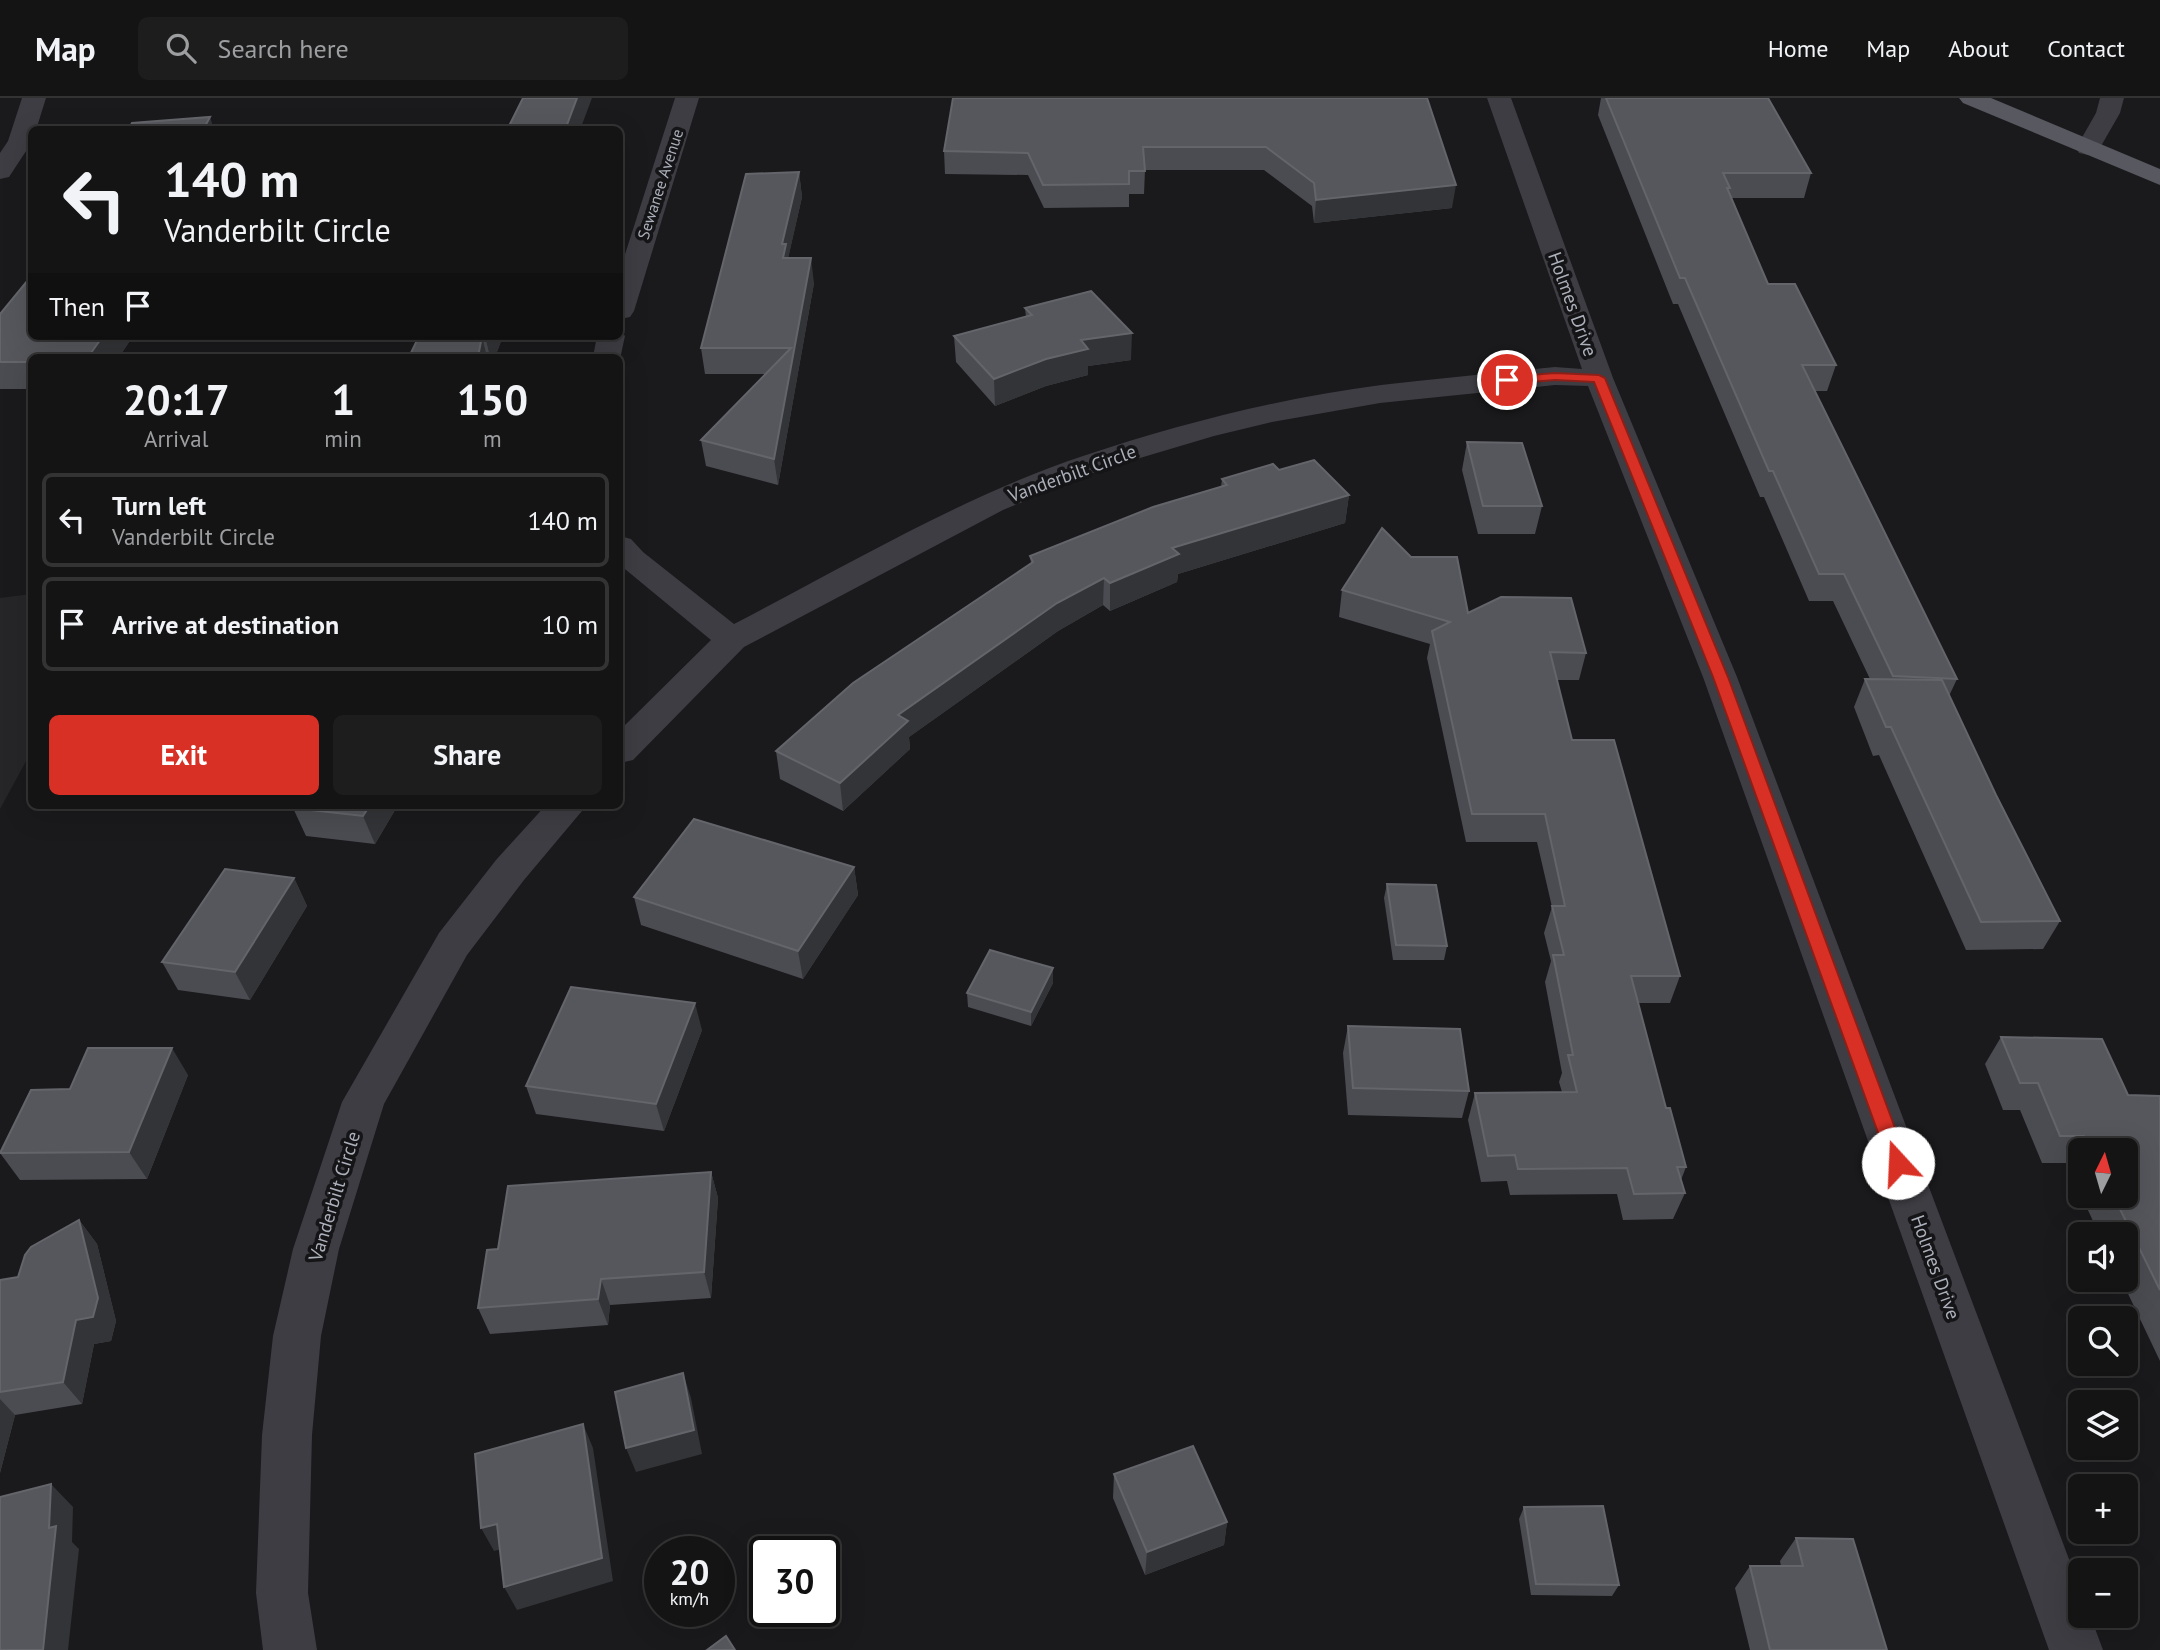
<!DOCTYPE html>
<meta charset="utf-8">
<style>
:root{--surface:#141415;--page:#1d1d1e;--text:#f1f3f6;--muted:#9d9ea0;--line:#333334;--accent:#d93025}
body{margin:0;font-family:"PT Sans",sans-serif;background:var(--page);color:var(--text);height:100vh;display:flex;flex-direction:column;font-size:26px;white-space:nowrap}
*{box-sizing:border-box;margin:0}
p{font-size:23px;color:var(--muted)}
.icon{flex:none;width:38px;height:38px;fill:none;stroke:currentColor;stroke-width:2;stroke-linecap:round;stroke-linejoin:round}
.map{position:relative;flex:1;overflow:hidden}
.drawer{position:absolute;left:28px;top:256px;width:595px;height:455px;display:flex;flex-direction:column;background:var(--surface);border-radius:10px;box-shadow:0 7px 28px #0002,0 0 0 2px var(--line)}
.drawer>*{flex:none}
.guide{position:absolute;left:28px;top:28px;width:595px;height:214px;border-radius:10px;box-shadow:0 7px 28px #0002,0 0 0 2px var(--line);background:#141415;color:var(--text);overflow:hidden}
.needle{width:46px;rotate:5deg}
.tools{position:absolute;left:2068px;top:1040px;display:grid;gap:14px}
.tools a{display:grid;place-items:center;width:70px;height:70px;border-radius:10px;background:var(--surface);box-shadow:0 7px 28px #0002,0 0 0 2px var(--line);font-size:35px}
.speed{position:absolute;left:644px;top:1438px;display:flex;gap:14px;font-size:35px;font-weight:700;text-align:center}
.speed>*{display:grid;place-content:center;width:91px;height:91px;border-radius:50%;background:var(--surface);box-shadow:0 7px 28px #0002,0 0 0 2px var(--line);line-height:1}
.speed small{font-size:18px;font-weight:400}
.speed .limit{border:4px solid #111;border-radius:10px;background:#fff;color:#111}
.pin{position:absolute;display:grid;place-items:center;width:60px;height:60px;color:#fff;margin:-30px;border:4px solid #fff;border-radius:50%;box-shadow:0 2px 7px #0007}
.me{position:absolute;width:77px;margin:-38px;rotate:340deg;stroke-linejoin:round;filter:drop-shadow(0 0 5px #0008)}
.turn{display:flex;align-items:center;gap:24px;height:147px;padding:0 21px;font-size:32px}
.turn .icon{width:91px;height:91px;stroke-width:2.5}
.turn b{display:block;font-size:49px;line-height:60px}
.then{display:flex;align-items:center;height:66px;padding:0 21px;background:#0003;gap:14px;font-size:26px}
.eta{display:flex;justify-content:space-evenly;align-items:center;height:119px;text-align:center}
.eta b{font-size:42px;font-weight:700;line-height:49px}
.action{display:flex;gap:14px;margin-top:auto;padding:14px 21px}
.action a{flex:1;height:80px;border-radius:10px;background:var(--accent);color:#fff;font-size:28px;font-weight:700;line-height:80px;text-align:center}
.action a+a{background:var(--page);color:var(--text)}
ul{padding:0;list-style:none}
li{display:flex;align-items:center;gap:21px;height:94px;margin:0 14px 10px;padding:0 7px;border:4px solid var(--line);border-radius:10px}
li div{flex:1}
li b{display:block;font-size:26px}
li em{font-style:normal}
header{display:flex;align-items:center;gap:42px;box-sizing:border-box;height:98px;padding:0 35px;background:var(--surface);border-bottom:2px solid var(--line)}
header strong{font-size:33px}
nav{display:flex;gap:38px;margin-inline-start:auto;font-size:24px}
.search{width:490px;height:63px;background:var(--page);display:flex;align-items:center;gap:18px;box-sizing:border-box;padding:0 24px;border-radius:10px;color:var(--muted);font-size:26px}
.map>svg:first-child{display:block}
</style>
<header>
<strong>Map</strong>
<div class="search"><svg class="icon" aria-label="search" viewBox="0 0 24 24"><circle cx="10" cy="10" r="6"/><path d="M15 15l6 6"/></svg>Search here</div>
<nav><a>Home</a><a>Map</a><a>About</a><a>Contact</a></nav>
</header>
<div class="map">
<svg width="2160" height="1552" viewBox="0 0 2160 1552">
<rect width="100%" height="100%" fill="#1a1a1c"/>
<path fill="#262629" d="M31 496V654L0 711V500Z"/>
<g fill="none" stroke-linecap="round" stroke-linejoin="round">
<g fill="#3d3d43" fill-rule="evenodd">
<path d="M22 0H46L36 32H32V44L9 79 0 81V55L8 43Z"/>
<path d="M675 0H699L634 213 630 219 620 221V172Z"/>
<path d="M1487 0H1511L1613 280 1737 579 2081 1493V1517H2090L2103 1552H2049L1703 579 1588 288 1555 287 1380 305 1272 324 1214 338 1103 371 1003 412 744 549 633 662 620 665V632L711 542 620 467V438L631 441 643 454 734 526C848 467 961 399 1083 358 1179 326 1280 300 1381 287 1439 280 1497 275 1555 269L1582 271Z"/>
<path d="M2100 0H2124L2120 15 2097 55 2088 57 2079 55 2076 50 2096 15Z"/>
<path d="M620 232 625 238 620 261V259H593L597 238H620Z"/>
<path d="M546 707H587L524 782 467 857 384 1006 339 1151 321 1238 312 1337 308 1495 317 1552H263L256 1495 262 1337 273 1238 293 1151 342 1004 439 835 496 762Z"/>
</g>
<path fill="#575860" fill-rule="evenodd" d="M1959 0H1991L2160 71V87L1963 5Z"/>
</g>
<g fill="#4b4c51">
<path d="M1427 0 1452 110 1314 125 1312 108 1264 72H1145L1144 96H1129V109L1044 110 1028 77 945 76 944 53Z"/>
<path d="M1601 0H1768L1811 75 1804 100H1732L1768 186 1836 267 1827 293H1815L1957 581 1949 598 1996 697 2060 823 2043 851 1966 852 1879 657 1873 658 1854 609 1865 581H1870L1833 503H1809L1764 399H1760L1678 206H1673L1598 17Z"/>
<path d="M799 74 802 99 788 160 814 185 778 387 706 368 701 342 766 276H705L701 250Z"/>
<path d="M1025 210 1131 262 1088 268V277L1046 288 995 308 956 264 954 238 1026 219Z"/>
<path d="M0 216 32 238H133L119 259H32V291H0Z"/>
<path d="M419 238H503L495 259H409Z"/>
<path d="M1467 344 1542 408 1535 436H1478L1462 372Z"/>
<path d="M1279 372 1349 397 1345 425 1178 476 1177 484 1110 513 1103 507 1058 533 909 639 910 651 843 713 780 681 776 653 1031 465 1030 458 1221 389 1222 381Z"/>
<path d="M1342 492 1468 515 1586 555 1579 582H1557L1572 642 1680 878 1670 905H1638L1666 1010 1686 1069 1681 1082 1685 1095 1673 1121 1623 1122 1617 1096 1510 1097 1507 1083 1481 1084 1468 1022 1475 995 1562 994 1559 984 1562 975 1545 884 1551 863 1544 835 1552 809 1537 744H1466L1427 560 1430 546 1339 519Z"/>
<path d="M398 707 375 746 306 738 293 710Z"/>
<path d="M854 769 858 797 803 881 641 827 634 799Z"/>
<path d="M294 780 307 808 250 902 178 892 162 864Z"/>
<path d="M1387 786 1447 848 1444 862H1393L1384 800Z"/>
<path d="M1053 870V885L1031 928 968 909 967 895Z"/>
<path d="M1348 928 1469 993 1462 1020 1348 1017 1343 955Z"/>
<path d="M702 932 664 1033 536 1016 526 988Z"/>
<path d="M2001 939 2128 997 2160 998V1263L2121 1181H2126V1136H2099L2081 1097H2126V1052H2081V1097L2066 1065H2042L2020 1012H2003L1985 966Z"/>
<path d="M188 977 147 1081 20 1082 0 1055 70 991Z"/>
<path d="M711 1074 718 1100 711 1200 610 1207 608 1227 490 1236 478 1210 498 1151Z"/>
<path d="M79 1122 97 1146 116 1223 111 1243 94 1246 82 1306 15 1317 0 1375V1182L18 1179Z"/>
<path d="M1114 1376 1227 1424 1224 1447 1145 1477 1113 1400Z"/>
<path d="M1524 1409 1619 1487 1612 1498 1531 1497 1519 1421Z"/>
<path d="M1796 1440 1887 1552H1750L1735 1490 1750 1468H1781L1780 1463Z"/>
</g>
<g fill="#333437">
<path d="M577 0H592L580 32H565Z"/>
<path d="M210 19 214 32H203Z"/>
<path d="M799 74 802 99 788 161 783 160 782 146Z"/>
<path d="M1456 87 1452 110 1314 125 1316 102Z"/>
<path d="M811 160 814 185 778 387 774 361Z"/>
<path d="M1132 235 1131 262 1088 268V277L1046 288 995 308 994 281 1081 242Z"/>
<path d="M103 238H133L119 259H88Z"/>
<path d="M482 238 487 259H478Z"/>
<path d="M485 238H503L495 259H490Z"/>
<path d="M1349 397 1345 425 1178 476 1177 484 1110 513V485L1172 450Z"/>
<path d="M1104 480 1103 507 1058 533 909 639 910 651 843 713 840 685 898 617 1057 505Z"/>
<path d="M370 707H398L375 746 363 718Z"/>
<path d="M854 769 858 797 803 881 798 853Z"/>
<path d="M294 780 307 808 250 902 235 874Z"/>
<path d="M1053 870V885L1031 928V914Z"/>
<path d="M695 905 702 932 664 1033 656 1006Z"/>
<path d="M172 950 188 977 147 1081 129 1054Z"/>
<path d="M711 1074 718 1100 711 1200 704 1174Z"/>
<path d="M79 1122 97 1146 116 1223 111 1243 94 1246 82 1306 63 1284Z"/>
<path d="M601 1181 610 1207 608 1227 598 1201Z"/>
<path d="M683 1275 691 1300 702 1356 636 1374 626 1350Z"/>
<path d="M0 1301 15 1317 0 1375Z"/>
<path d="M583 1326 593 1350 613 1483 517 1512 504 1489Z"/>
<path d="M51 1386 73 1409 72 1444 79 1451 68 1552H43Z"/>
<path d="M1227 1424 1224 1447 1145 1477 1147 1454Z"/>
<path d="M497 1426 510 1449 494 1453 481 1430Z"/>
</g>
<g fill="#56575c" stroke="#63656b" stroke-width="2">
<path d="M523 0H577L565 32H507Z"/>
<path d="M953 0H1427L1456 87 1316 102 1314 85 1266 49H1143L1145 73H1129V86L1043 87 1028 55 944 53Z"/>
<path d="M1606 0H1768L1811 75H1723L1730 90H1727L1768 186H1795L1836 267H1802L1957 581 1893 578 1844 476H1819L1773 373H1769L1685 180H1680Z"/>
<path d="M210 19 203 32H128L132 25Z"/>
<path d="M799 74 782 146H786L783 160H811L774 361 701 342 791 250H701L746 76Z"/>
<path d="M32 177V238H103L88 259H32V264H0V216Z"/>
<path d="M1091 193 1132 235 1081 242 1088 251 1046 261 994 281 954 238 1032 217 1025 210Z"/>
<path d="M419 238H485H482L478 259H409Z"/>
<path d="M1467 344 1522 345 1542 408H1483Z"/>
<path d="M1314 362 1349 397 1172 450 1179 456 1110 485 1104 480 1057 505 898 617 908 623 840 685 776 653 853 585 1033 464 1030 458 1153 409 1227 387 1222 381 1273 366 1279 372Z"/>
<path d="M1382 430 1411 459H1457L1468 515 1501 499 1571 500 1586 555 1550 554 1572 642H1614L1680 878H1631L1666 1010H1670L1686 1069H1677L1685 1095 1634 1096 1627 1070 1518 1071 1515 1057 1488 1058 1475 995 1577 994 1568 957H1573L1553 857H1564L1552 808H1565L1545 716H1472L1432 533 1450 524 1342 492Z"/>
<path d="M1865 581 1942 582 1996 697 2060 823 1981 824 1891 629H1886Z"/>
<path d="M295 707H370L363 718 293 710Z"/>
<path d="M694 721 854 769 798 853 634 799Z"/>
<path d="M225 771 294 780 235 874 162 864Z"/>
<path d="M1387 786 1436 787 1447 848 1396 847Z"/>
<path d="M990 852 1053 870 1031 914 967 895Z"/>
<path d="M571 889 695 905 656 1006 526 988Z"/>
<path d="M1348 928 1460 931 1469 993 1353 990Z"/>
<path d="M2001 939 2102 941 2128 997 2160 998V1192L2113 1097H2126V1052H2091L2084 1038H2060L2038 985H2020Z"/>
<path d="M88 950H172L129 1054 0 1055 31 992 70 991Z"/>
<path d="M711 1074 704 1174 601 1181 598 1201 478 1210 487 1152 498 1151 508 1088Z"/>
<path d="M79 1122 98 1200 93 1219 76 1222 63 1284 0 1294V1182L18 1179 25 1157 31 1149Z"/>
<path d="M683 1275 694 1332 626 1350 615 1294Z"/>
<path d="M583 1326 602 1460 504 1489 497 1426 481 1430 475 1356Z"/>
<path d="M1193 1348 1227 1424 1147 1454 1114 1376Z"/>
<path d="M51 1386 49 1430 56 1428 43 1552H0V1399Z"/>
<path d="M1603 1408 1619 1487 1536 1486 1524 1409Z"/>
<path d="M1796 1440 1853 1441 1887 1552H1770L1750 1468H1803Z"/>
<path d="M726 1538 735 1552H707Z"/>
</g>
<path fill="#d93025" stroke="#8d1f18" stroke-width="2" d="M1555 275 1599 277 1605 280 1728 579 1908 1065 1905 1071 1898 1073 1892 1071 1889 1065 1713 579 1594 284 1555 282 1507 286 1501 282 1507 279Z"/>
<g text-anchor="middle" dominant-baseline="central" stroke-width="7" stroke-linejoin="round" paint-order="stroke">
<g font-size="16" fill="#acb0bb" stroke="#151517">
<text transform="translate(660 86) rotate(-72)">Sewanee Avenue</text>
</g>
<g font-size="19" fill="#acb0bb" stroke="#151517">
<text transform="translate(1573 206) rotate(70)">Holmes Drive</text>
<text transform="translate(1072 375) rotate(-20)">Vanderbilt Circle</text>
<text transform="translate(334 1098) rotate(-73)">Vanderbilt Circle</text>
<text transform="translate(1936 1169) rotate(70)">Holmes Drive</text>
</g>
</g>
</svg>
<div class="tools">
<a><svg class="needle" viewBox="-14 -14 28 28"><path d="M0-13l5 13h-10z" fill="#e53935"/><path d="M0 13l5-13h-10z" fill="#9d9ea0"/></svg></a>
<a><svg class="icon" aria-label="sound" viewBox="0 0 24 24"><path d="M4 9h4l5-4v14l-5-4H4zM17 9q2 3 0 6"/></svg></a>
<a><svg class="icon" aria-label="search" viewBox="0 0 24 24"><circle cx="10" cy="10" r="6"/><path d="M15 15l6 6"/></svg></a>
<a><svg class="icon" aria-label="layers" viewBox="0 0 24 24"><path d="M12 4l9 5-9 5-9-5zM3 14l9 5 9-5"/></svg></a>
<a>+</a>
<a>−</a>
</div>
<div class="speed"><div>20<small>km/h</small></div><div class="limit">30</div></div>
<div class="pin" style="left:1507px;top:282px;background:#d93025"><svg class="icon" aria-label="arrive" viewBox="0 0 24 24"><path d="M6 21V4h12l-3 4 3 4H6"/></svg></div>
<svg class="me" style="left:1898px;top:1065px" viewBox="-20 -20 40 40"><circle r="19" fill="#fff"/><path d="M0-13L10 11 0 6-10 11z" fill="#d93025"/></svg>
<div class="guide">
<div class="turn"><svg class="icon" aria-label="left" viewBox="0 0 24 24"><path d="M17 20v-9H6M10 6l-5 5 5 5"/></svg><div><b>140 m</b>Vanderbilt Circle</div></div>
<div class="then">Then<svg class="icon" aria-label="arrive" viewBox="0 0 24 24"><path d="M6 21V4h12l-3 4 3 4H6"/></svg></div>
</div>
<section class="drawer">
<div class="eta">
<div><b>20:17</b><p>Arrival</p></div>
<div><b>1</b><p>min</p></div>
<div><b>150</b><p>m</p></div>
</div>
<ul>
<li><svg class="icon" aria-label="left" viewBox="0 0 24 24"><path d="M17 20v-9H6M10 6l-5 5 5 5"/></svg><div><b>Turn left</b><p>Vanderbilt Circle</p></div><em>140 m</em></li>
<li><svg class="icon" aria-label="arrive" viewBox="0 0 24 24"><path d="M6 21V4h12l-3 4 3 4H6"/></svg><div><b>Arrive at destination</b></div><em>10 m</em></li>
</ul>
<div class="action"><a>Exit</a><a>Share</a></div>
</section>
</div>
